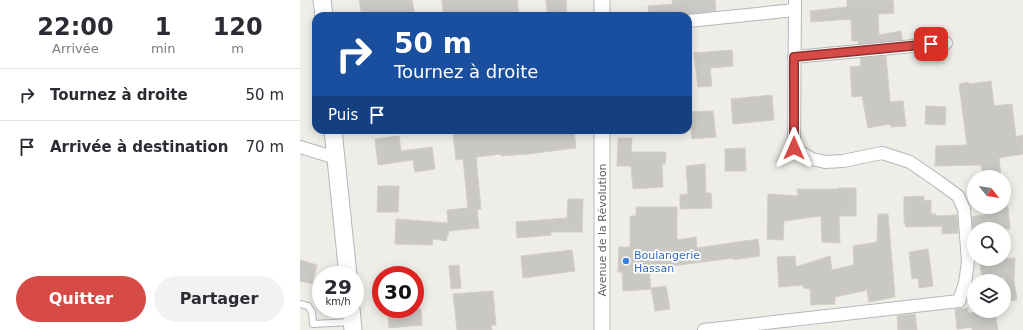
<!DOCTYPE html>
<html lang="fr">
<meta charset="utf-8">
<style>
:root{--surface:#fff;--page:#f2f2f3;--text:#2b2b33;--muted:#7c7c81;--line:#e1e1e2;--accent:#d64b46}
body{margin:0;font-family:"DejaVu Sans",sans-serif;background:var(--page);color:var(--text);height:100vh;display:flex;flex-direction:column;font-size:15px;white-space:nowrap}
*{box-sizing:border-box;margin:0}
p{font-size:13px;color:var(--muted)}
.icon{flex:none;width:22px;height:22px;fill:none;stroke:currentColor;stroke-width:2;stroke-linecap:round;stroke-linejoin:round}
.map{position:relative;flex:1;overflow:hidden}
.side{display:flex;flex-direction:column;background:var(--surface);width:300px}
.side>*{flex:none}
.hud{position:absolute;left:12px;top:12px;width:380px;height:122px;border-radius:12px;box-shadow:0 2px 10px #0003;background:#1a4fa0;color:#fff;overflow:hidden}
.needle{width:26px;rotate:120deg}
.controls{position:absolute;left:667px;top:170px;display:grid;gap:8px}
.controls a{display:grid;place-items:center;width:44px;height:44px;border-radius:50%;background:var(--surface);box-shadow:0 2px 10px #0003;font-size:20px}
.speed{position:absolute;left:12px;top:266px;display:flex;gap:8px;font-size:20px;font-weight:700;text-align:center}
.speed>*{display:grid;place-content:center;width:52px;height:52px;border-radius:50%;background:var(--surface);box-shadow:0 2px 10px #0003;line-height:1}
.speed small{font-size:10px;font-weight:400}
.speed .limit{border:6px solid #d22;background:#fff;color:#111}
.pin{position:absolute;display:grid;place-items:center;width:34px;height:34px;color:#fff;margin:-17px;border-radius:8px;box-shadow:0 2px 6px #0006}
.me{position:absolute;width:44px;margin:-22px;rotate:0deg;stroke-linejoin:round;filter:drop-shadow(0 0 3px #0008)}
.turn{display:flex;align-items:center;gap:14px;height:84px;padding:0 16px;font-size:18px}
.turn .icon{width:52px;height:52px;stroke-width:2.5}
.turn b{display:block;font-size:28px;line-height:34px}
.then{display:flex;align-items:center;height:38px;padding:0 16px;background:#0003;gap:8px;font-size:15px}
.eta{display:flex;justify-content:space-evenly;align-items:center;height:68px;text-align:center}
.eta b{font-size:24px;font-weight:800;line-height:28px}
.cta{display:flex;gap:8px;margin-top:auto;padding:8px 16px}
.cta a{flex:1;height:46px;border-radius:24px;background:var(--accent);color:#fff;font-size:16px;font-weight:800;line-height:46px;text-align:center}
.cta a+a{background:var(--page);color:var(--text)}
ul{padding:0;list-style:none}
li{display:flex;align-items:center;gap:12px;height:52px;padding:0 16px;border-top:1px solid var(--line)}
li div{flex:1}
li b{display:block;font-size:15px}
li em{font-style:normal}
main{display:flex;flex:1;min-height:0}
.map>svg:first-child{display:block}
</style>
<main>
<section class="side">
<div class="eta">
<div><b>22:00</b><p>Arrivée</p></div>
<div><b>1</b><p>min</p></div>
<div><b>120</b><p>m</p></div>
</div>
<ul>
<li><svg class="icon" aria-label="right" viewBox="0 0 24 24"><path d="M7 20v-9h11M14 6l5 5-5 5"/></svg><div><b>Tournez à droite</b></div><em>50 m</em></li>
<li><svg class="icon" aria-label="arrive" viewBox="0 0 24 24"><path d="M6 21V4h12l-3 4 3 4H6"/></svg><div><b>Arrivée à destination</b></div><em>70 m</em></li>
</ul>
<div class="cta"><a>Quitter</a><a>Partager</a></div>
</section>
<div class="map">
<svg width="723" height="330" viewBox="0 0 723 330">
<rect width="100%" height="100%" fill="#efede7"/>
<g fill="#cac8c4" stroke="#d3cec6">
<path d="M59 0H112L115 16H62Z"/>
<path d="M142 0H217L219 16H158V12L143 13Z"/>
<path d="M246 0H266L267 16H248Z"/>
<path d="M372 0H415L416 11 387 14 383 16H349L348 6 373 4Z"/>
<path d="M547 0H593L594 13 578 14 579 35 601 31 602 40 558 44V41H552L551 19 511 22 510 11 547 7Z"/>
<path d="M432 50 433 66 410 68 412 86 398 87 394 53Z"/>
<path d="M586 56 590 102 603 101 606 126 591 127 590 124 568 128 562 96 552 97 550 67 561 66 560 58Z"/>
<path d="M691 81 694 106 712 104 716 137 723 135V154L699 158 701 177H684L681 165 635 166 636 146 667 145 659 84 668 82 669 84Z"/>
<path d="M472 95 474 120 433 124 431 99Z"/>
<path d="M626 106 646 107 645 125 625 124Z"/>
<path d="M413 111 416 137 392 139 389 112Z"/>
<path d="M176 130H274L276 148 228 154 201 156V154L176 157 181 209 177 210 179 228 149 231 146 241 133 239 132 245 95 244 96 219 148 223 147 210 168 208 163 159 156 160 153 133Z"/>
<path d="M99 136 101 151 132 147 135 169 115 172 113 160 78 165 75 139Z"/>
<path d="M318 138H332L331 152H366L365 164H362L363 187 333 189 331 166H317Z"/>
<path d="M445 148 446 171H425V149Z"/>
<path d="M405 164 406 193H411L412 208 380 209V195L388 194 386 166Z"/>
<path d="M78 186H99L98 212H77Z"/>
<path d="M539 188H556V216H539L540 243 522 242 521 216 484 221 483 240 467 239 468 194 498 196 497 189H539Z"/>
<path d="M624 196V201L631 200V214H636V216L657 215 658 233 642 234V226L606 227 604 221V197Z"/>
<path d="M268 199H283L282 232H251V235L217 238 216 222 267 218Z"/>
<path d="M336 207H377V240L396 237 397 248 458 239 460 256 433 260V258L349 269 351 289 323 291 322 272H318L319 247H330V216H336Z"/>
<path d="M689 207H708L710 229H673L672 217 689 214Z"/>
<path d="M578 214H588L595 297 569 302 567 290 535 297V304L511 305 510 289 504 288 503 285 479 287 477 257 495 256 496 267 530 256 532 270 554 265 553 246 577 242Z"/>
<path d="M628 249 633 286 619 288 618 278 612 279 609 252Z"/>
<path d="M272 250 275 271 223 278 221 256Z"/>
<path d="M715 258 714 281 717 300 704 301V277L682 279 680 261Z"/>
<path d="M0 260 17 265 12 284 0 281Z"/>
<path d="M159 265 161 288 151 289 149 266Z"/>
<path d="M366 286 370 309 355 311 351 288Z"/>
<path d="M193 291 196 325H191L192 330H157L153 294Z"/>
<path d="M668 308V313L695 311 698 330H672V327L657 329 655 309Z"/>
<path d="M88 309H121L122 325 89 328Z"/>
<path d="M615 314 617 330H598L597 316Z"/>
</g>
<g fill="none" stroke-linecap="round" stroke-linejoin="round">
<g stroke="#b4b7ba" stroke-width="8">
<path id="service" d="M0 304 8 306 12 312 13 324 51 322"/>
</g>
<g stroke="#b4b7ba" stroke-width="14">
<g id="minor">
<path d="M388 21 495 10"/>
<path d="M494 57 646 43"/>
<path d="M0 147 36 158"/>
<path d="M404 330 659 301 665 283 668 262 664 209 658 196 639 182 610 162 582 153 543 161 525 162 512 159 494 148 495 0"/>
</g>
</g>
<g stroke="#b4b7ba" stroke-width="17">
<g id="tertiary">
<path d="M302 16V0"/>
<path d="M302 130V330"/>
</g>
</g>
<g stroke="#b3b6ba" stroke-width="19">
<g id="secondary">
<path d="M22 0 24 16"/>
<path d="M33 130 48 275"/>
<path d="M51 309 53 330"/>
</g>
</g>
<use href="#service" stroke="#fff" stroke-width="6"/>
<use href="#minor" stroke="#fff" stroke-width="12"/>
<use href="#tertiary" stroke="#fff" stroke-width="15"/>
<use href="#secondary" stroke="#fff" stroke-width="17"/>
</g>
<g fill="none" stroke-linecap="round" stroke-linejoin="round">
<g stroke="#8b312e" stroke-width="10">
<path id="route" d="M494 148V57L631 44"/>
</g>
<use href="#route" stroke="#d64b46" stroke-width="7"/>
</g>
<circle fill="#3f7fe0" stroke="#fff" stroke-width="1.5" cx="326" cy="261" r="4"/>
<g text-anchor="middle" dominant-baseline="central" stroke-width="3.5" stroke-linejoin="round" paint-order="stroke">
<g font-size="11" fill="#5f6266" stroke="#fff">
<text transform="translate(302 230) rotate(-90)">Avenue de la Révolution</text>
</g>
<g font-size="11" fill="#366cbe" stroke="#fff" text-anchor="start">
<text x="334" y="255">Boulangerie<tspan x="334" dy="13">Hassan</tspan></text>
</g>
</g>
</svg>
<div class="controls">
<a><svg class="needle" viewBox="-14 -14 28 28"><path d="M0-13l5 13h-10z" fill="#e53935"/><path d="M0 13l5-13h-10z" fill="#7c7c81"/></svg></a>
<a><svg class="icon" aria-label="search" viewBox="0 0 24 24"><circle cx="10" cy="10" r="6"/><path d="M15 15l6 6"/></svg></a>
<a><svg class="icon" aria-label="layers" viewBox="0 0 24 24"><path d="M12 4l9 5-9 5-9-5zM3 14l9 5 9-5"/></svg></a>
</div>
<div class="speed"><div>29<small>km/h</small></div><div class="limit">30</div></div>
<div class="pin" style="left:631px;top:44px;background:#d93025"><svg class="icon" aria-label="arrive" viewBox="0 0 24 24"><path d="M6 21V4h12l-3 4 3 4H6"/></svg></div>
<svg class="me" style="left:494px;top:148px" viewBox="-20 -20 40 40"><path d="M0-17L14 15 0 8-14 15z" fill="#d64b46" stroke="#fff" stroke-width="4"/></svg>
<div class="hud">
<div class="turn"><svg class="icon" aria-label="right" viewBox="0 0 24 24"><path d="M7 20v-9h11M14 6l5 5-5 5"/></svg><div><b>50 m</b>Tournez à droite</div></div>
<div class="then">Puis<svg class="icon" aria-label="arrive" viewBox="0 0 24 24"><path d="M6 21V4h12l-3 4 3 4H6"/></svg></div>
</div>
</div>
</main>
